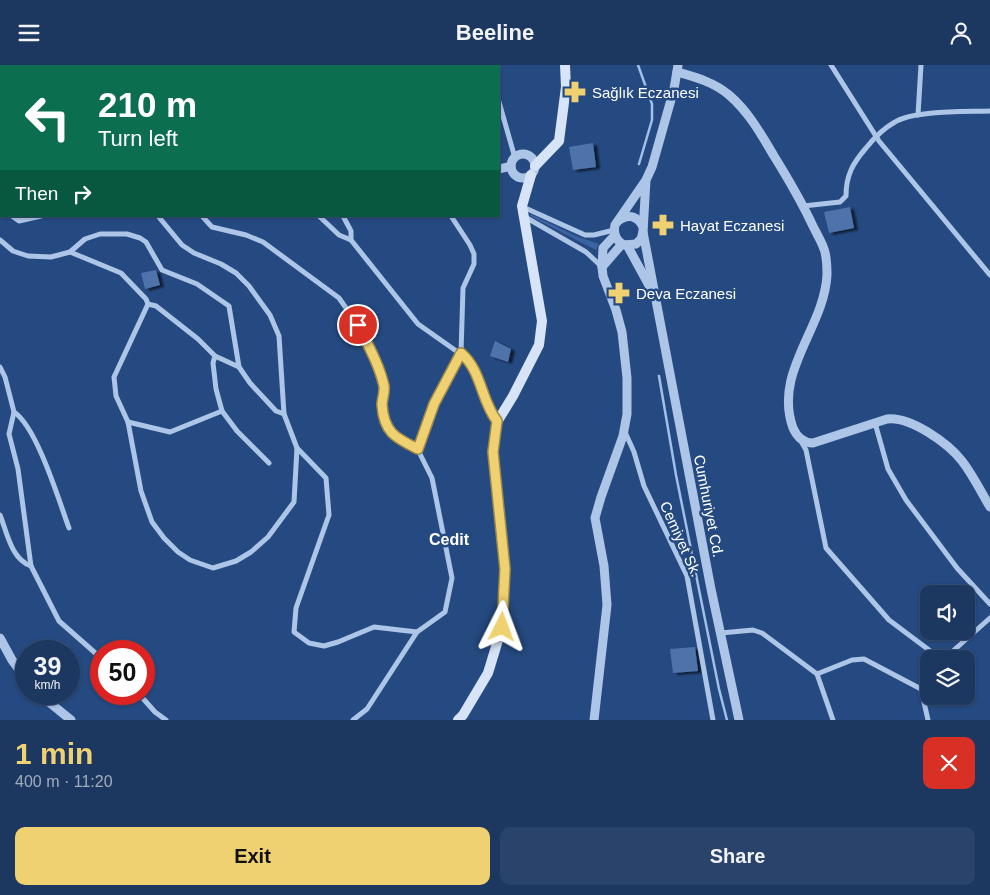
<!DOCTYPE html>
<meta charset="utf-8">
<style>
:root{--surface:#1c3861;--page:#29436a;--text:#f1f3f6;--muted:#a0acbd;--line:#3a5276;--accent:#f0d171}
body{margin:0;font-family:Helvetica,sans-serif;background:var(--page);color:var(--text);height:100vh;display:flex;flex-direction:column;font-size:19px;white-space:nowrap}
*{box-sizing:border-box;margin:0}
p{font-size:16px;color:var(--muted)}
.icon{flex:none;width:28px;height:28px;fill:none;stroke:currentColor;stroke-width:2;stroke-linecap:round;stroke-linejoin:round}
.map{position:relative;height:655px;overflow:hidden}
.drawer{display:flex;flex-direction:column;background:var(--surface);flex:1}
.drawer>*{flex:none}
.banner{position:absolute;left:0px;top:0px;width:500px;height:152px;box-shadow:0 1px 4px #0004,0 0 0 1px var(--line);background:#0b6e4f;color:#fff;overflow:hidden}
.controls{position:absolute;left:920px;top:520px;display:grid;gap:10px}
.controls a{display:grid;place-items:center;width:55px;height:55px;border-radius:10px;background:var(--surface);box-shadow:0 1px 4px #0004,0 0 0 1px var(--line);font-size:25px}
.speed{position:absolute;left:15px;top:575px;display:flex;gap:10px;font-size:25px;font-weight:700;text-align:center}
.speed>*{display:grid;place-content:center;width:65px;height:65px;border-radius:50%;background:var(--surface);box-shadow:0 1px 4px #0004,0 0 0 1px var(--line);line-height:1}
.speed small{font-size:12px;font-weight:400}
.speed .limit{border:8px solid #d22;background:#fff;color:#111}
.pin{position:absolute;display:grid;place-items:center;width:42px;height:42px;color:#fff;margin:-21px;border:2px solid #fff;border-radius:50%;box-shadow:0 1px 5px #0007}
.me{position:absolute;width:55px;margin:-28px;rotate:3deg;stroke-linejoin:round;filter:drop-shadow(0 0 4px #0008)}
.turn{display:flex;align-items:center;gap:18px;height:105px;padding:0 15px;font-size:22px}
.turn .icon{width:65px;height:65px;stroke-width:2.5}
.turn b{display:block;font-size:35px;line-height:42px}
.then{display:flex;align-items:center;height:48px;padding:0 15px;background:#0003;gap:10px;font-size:19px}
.round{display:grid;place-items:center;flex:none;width:52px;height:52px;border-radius:10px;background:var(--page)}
.summary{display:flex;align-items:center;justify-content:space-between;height:85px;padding:0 15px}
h1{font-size:30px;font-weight:800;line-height:38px;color:var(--accent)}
.primary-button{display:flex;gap:10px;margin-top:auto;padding:10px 15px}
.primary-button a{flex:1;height:58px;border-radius:10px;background:var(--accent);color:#111;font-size:20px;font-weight:800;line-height:58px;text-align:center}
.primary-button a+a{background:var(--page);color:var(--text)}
header{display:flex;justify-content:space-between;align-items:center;height:65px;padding:0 15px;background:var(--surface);font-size:22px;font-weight:800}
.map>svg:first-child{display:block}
</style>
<header><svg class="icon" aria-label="menu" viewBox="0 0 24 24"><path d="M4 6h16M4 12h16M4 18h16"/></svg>Beeline<svg class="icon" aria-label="person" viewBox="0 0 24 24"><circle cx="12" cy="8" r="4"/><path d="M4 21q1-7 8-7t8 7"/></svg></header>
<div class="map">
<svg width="990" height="655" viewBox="0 0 990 655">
<defs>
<filter id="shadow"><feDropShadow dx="4" dy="2" stdDeviation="1" flood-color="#0009"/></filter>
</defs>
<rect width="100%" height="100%" fill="#254a81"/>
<path fill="#3a639f" d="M531 149 578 172 599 179 596 185 530 151Z"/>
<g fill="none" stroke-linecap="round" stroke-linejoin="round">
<g stroke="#a1bfe7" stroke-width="2.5">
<path d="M638 0 652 39V55L639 99"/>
<path d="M659 311 676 410 719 624 727 655"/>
</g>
</g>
<g fill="#4d73aa" filter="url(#shadow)">
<path d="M593 78 596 102 573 105 569 82Z"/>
<path d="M850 142 854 163 829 168 824 147Z"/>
<path d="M156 205 160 220 145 224 141 208Z"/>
<path d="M495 276 511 284 508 297 490 291Z"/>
<path d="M695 582 698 606 673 608 670 584Z"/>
</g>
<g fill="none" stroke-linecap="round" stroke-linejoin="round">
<g stroke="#adc5e7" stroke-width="5">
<path d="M22 0 23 1"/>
<path d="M242 0 243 1"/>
<path d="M248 0 251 1"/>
<path d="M490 0V1"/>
<path d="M831 0 879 76 990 210"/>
<path d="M499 37 515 93"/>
<path d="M918 50 921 0"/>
<path d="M0 140 1 142"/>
<path d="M803 141 840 137 846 131C846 110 853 98 866 83 874 73 884 63 895 57 914 45 966 47 990 46"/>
<path d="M523 142 585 170H594L614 165"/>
<path d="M12 151 19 156 41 151"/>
<path d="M202 151 212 162 246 170 263 177 339 233 358 260 377 299 385 323 382 339 386 361 397 374 418 385 432 413 452 513 445 547 417 567 367 644 353 655"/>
<path d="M319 151 339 170 351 175 418 259 469 295 481 320 491 348 497 356"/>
<path d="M343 151 351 166V175"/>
<path d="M525 152 586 187 602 202"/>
<path d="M0 175 13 186 28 191 51 192 70 187 85 174 100 169H127L140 173 146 177 162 205 197 219 229 241 239 302 250 318 276 346 284 349"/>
<path d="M70 187 121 208 146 234 148 239 156 241 198 274 215 291 239 302"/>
<path d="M148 239 114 312 116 331 128 357 141 426 152 457 164 473 178 487 190 495 213 503 236 496 251 487 268 472 294 437 297 383 284 349 279 271 270 250 249 221 236 208 221 199 194 188 182 180 158 151"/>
<path d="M215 291 213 298 216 324 222 346 237 366 269 398"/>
<path d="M0 302 5 312 14 347 9 369 18 404 31 501 59 556 101 593"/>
<path d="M14 347C37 362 59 436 69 463"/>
<path d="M128 357 170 367 222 346"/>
<path d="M875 358 888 404 906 435 957 503 990 539"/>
<path d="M625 367 634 387 644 421 687 511 713 655"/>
<path d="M801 376 806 385 826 483 889 555 941 594"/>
<path d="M297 383 326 413 329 450 296 543 294 567 309 578 324 581 338 577 374 562 417 567"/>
<path d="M418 385 434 339 461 288 463 223 474 199V189L470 180 451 151"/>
<path d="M0 450C7 467 11 494 31 501"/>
<path d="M721 568 753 565 762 568 817 609 833 655"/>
<path d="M944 594 990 553"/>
<path d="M817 609 852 595 864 594 921 624"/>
<path d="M139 629 155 647 166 655"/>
<path d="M928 655 921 624 929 614"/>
</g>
<g stroke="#adc5e7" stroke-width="9">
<path d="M287 0 289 1"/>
<path d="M677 7C695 12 714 17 729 30 748 46 761 69 774 91 787 112 800 134 811 157 815 166 821 175 824 184 827 192 827 202 827 210 824 264 773 307 793 363 797 372 803 378 813 378L887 354C910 351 948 378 962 396 973 410 981 427 990 442"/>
<circle cx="523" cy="101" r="12"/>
<path d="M499 104 511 101"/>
<path d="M646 115 643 167 641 174 636 179 624 180C616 176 613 169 615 160L646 115 652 102 674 24 678 0"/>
<path d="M618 156C628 148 638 151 643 162"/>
<path d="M643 167 711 524 739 655"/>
<path d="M627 180 651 224"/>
<path d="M602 202 622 179"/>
<path d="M0 573 12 595 26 614"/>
<path d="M39 629 71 655"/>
<path d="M594 655 607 540 604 501 595 453 601 432 623 371 627 349V313L622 267 616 245 603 211 602 202 603 183 615 170"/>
</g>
<g stroke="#d7e3f6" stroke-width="10">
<path d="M535 101 559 76 566 22 565 0"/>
<path d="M458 655 463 650 488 608 502 562 505 504 493 387 497 357 513 331 539 280 542 256 522 141 531 110"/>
</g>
</g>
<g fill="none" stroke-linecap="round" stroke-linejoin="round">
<g stroke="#9c8849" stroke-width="12">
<path id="route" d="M358 260C368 280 379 299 384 321 385 327 382 334 382 340 384 368 396 373 418 384L434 339 461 288C482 306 481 336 497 356L493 387 505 504 502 562"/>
</g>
<use href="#route" stroke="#f0d171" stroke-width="9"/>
</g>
<defs>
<g id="pharmacy-bare" transform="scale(1.725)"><path d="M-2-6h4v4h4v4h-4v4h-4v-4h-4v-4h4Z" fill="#f0d171" stroke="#254a81" stroke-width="2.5" paint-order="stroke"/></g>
</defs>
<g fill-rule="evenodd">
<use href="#pharmacy-bare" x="575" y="27"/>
<use href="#pharmacy-bare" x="663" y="160"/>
<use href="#pharmacy-bare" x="619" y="228"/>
</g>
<g text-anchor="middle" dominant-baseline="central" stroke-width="5" stroke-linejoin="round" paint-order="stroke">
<g font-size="15" fill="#fff" stroke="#254a81" text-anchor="start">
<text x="592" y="27">Sağlık Eczanesi</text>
<text x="680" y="160">Hayat Eczanesi</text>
<text x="636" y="228">Deva Eczanesi</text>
</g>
<g font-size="15" fill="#fff" stroke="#254a81">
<text transform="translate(709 441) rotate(79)">Cumhuriyet Cd.</text>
<text transform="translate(681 474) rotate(66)">Cemiyet Sk.</text>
</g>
<g font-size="16" font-weight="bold" fill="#fff" stroke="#254a81">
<text x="449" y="474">Cedit</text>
</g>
</g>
</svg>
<div class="controls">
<a><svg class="icon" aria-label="sound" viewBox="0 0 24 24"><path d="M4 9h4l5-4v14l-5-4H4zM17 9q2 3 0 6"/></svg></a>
<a><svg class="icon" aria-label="layers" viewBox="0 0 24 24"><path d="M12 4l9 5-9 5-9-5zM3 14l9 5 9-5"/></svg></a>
</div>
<div class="speed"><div>39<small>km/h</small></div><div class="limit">50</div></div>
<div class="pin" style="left:358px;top:260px;background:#d93025"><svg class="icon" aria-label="arrive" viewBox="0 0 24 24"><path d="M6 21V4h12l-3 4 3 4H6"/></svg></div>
<svg class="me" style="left:502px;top:562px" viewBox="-20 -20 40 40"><path d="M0-17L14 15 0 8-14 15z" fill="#f0d171" stroke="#fff" stroke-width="4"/></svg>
<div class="banner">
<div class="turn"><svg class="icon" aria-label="left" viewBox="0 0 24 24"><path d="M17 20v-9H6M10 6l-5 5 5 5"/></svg><div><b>210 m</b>Turn left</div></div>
<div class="then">Then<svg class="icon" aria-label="right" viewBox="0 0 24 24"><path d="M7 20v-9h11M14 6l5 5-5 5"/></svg></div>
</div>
</div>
<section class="drawer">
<div class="summary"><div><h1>1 min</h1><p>400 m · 11:20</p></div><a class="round" style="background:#d93025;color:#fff"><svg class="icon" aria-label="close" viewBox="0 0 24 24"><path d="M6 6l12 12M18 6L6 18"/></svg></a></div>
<div class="primary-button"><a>Exit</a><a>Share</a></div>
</section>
